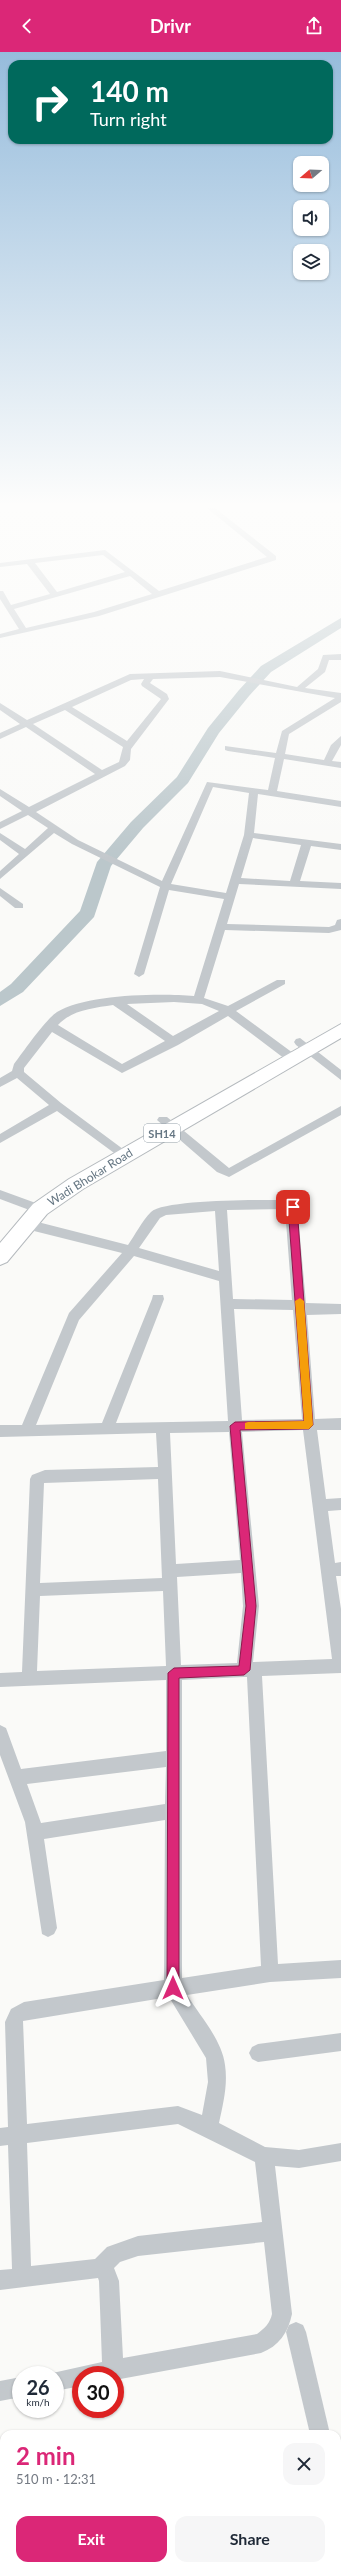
<!DOCTYPE html>
<meta charset="utf-8">
<style>
:root{--surface:#fff;--page:#f6f6f7;--text:#1f2937;--muted:#747a83;--accent:#db2777}
body{margin:0;font-family:Lato,sans-serif;background:var(--page);color:var(--text);height:100vh;display:flex;flex-direction:column;font-size:15px;white-space:nowrap}
*{box-sizing:border-box;margin:0}
p{font-size:13px;color:var(--muted)}
.icon{flex:none;width:22px;height:22px;fill:none;stroke:currentColor;stroke-width:2;stroke-linecap:round;stroke-linejoin:round}
.map{position:relative;flex:1;overflow:hidden}
.sheet{position:absolute;left:0px;top:2378px;width:341px;height:140px;display:flex;flex-direction:column;background:var(--surface);border-radius:12px 12px 0 0;box-shadow:0 1px 3px #0004}
.sheet>*{flex:none}
.guide{position:absolute;left:8px;top:8px;width:325px;height:84px;border-radius:12px;box-shadow:0 1px 3px #0004;background:#00695c;color:#fff;overflow:hidden}
.needle{width:26px;rotate:251deg}
.buttons{position:absolute;left:293px;top:104px;display:grid;gap:8px}
.buttons a{display:grid;place-items:center;width:36px;height:36px;border-radius:8px;background:var(--surface);box-shadow:0 1px 3px #0004;font-size:20px}
.speed{position:absolute;left:12px;top:2314px;display:flex;gap:8px;font-size:20px;font-weight:700;text-align:center}
.speed>*{display:grid;place-content:center;width:52px;height:52px;border-radius:50%;background:var(--surface);box-shadow:0 1px 3px #0004;line-height:1}
.speed small{font-size:10px;font-weight:400}
.speed .limit{border:6px solid #d22;background:#fff;color:#111}
.pin{position:absolute;display:grid;place-items:center;width:34px;height:34px;color:#fff;margin:-17px;border-radius:8px;box-shadow:0 2px 6px #0006}
.me{position:absolute;width:44px;margin:-22px;rotate:0deg;stroke-linejoin:round;filter:drop-shadow(0 0 3px #0008)}
.turn{display:flex;align-items:center;gap:14px;height:84px;padding:0 16px;font-size:18px}
.turn .icon{width:52px;height:52px;stroke-width:2.5}
.turn b{display:block;font-size:28px;line-height:34px}
.round{display:grid;place-items:center;flex:none;width:42px;height:42px;border-radius:12px;background:var(--page)}
.overview{display:flex;align-items:center;justify-content:space-between;height:68px;padding:0 16px}
h1{font-size:24px;font-weight:700;line-height:30px;color:var(--accent)}
.cta{display:flex;gap:8px;margin-top:auto;padding:8px 16px}
.cta a{flex:1;height:46px;border-radius:12px;background:var(--accent);color:#fff;font-size:16px;font-weight:700;line-height:46px;text-align:center}
.cta a+a{background:var(--page);color:var(--text)}
header{display:flex;justify-content:space-between;align-items:center;height:52px;padding:0 16px;background:var(--accent);color:#fff;font-size:18px;font-weight:700}
.map>svg:first-child{display:block}
</style>
<header><svg class="icon" aria-label="back" viewBox="0 0 24 24"><path d="M15 5l-7 7 7 7"/></svg>Drivr<svg class="icon" aria-label="share" viewBox="0 0 24 24"><path d="M12 15V3M7 8l5-5 5 5M5 13v7h14v-7"/></svg></header>
<div class="map">
<svg width="341" height="2518" viewBox="0 0 341 2518">
<rect width="100%" height="100%" fill="#fafaf8"/>
<g fill="none" stroke-linecap="round" stroke-linejoin="round">
<path fill="#bbc7cb" fill-rule="evenodd" d="M341 566V576L271 620 249 644 219 681 188 731 143 776 111 814 94 865 23 940 0 954V940L11 932 80 859 97 810 131 770 177 725 208 676 239 638 261 614Z"/>
<g stroke="#b5babe" stroke-width="2">
<path id="primary" d="M341 972V986L83 1137 47 1162 7 1210 0 1213V1191L33 1152 69 1127Z"/>
</g>
<g fill="#c3c8cc" fill-rule="evenodd">
<path d="M207 456H215L276 504V508L99 564 0 586V582L19 577 0 547V539H3L11 553 50 542 27 512 0 515V511L105 498 159 539 267 505ZM103 503 125 520 57 540 35 511ZM130 524 152 542 94 560 26 576 14 557Z"/>
<path d="M341 602V608H329L325 620 305 636 341 641V650L289 682 285 702 324 708 331 693 341 684V693L332 709 341 710V716L284 707 277 739 341 749V755L258 742 254 781 341 792V798L311 794 300 829 341 831V837L239 832 227 872 329 875 335 873 337 868 341 867V878L329 881 225 878 204 946 228 954 277 928H285V932L236 959 297 1004 299 1007 297 1010H289L228 964 178 993 122 1021 52 980 24 1016V1020L61 1051 131 1103 129 1106H121L57 1059 0 1091V1082L49 1053 17 1026 0 1035V1026L12 1019 14 1012C24 999 45 968 57 960 86 942 160 941 194 944L224 847 169 838 144 922 139 925 134 922 160 835 72 792 54 781 0 827V819L19 802 0 788V781L25 797 48 776 28 763 0 777V770L22 759 0 744V737L29 755 95 722 26 675 0 687V681L20 672 0 658V651L27 668 130 622 220 619 297 635 318 617 323 603ZM220 625 335 646 282 679 276 701 225 694V698L228 699 275 706 268 738 207 730 162 829 78 788 36 760 125 714 130 708 131 697 169 647 167 642 150 631 153 627ZM144 627 141 632 142 634 161 647 127 689 72 655 131 628ZM65 658 123 695 119 710 102 718 33 672ZM213 735 249 741 244 783 226 841 171 832ZM253 786 301 793 290 829 241 826ZM174 950 202 952 219 959 173 984 127 952ZM113 953 165 989 122 1012 58 973C72 958 93 956 113 953Z"/>
<path d="M0 836 23 852V856H15L0 844Z"/>
<path d="M300 986 341 1018V1028L296 993 294 990 296 987Z"/>
<path d="M341 1054V1063L229 1125 217 1120 157 1068 159 1065H167L229 1116Z"/>
<path d="M0 1138 44 1154 46 1157 40 1162 0 1147Z"/>
<path d="M291 1148 297 1152 306 1251 341 1252V1262L307 1263 315 1367 341 1366V1378H317L326 1447 341 1446V1458L328 1459 335 1511 341 1510V1524H336L341 1557V1621L262 1624 278 1912 341 1908V1926L270 1930 187 1943C200 1964 222 1988 225 2013 228 2033 223 2052 219 2071L265 2095 299 2098 341 2091V2109L299 2116 275 2114 292 2262C288 2281 279 2294 261 2301L115 2328V2323H81V2334L55 2339V2323L48 2322 102 2310 99 2229 98 2226 0 2238V2218L12 2217 8 2093 0 2094V2076L8 2075 5 1970 11 1957 24 1950 164 1928 165 1768 44 1787 57 1876 54 1882 48 1885 42 1882 25 1770 0 1703V1673L6 1676 21 1717 166 1699V1628L0 1635V1621L22 1620 30 1427 32 1423 45 1418 158 1415 156 1381 0 1385V1373H22L69 1261 122 1201 26 1177 20 1172 26 1167 128 1193C135 1183 142 1169 151 1160 165 1147 267 1148 291 1148ZM285 1157 292 1248 233 1247 227 1158ZM215 1159 219 1219 139 1196 160 1166 166 1163ZM134 1204 219 1229 228 1369 116 1371 164 1247 163 1243H153L152 1247 102 1371 36 1373 79 1268ZM234 1257 293 1258 302 1367 242 1368ZM303 1378 332 1607 253 1610 259 1554 242 1380ZM229 1380 240 1508 176 1512 170 1381ZM158 1427 162 1526 40 1531 44 1431ZM241 1521 243 1554 237 1611 181 1613 177 1525ZM163 1539 166 1614 37 1619 40 1544ZM244 1625H247L261 1914 182 1926V1628ZM166 1715 165 1752 41 1771 27 1732ZM169 1945 206 2006 208 2030 202 2063 178 2054 27 2072 23 1969ZM178 2072 255 2110 262 2170 138 2184 107 2195 95 2207 31 2214 27 2091ZM264 2190 272 2262C270 2271 265 2276 257 2282L123 2306 119 2229 114 2216 120 2210 138 2204Z"/>
<path d="M341 1981V1999L258 2010 252 2007 249 2001 252 1995 258 1992Z"/>
<path d="M296 2270 303 2273 306 2280 330 2382H310L286 2280 289 2273Z"/>
<path d="M21 2325V2345L0 2349V2329Z"/>
<path d="M341 2397V2418L337 2419V2398Z"/>
<path d="M4 2462V2484L0 2485V2463Z"/>
<rect x="31" y="2514" width="22" height="4"/>
<rect x="215" y="2514" width="22" height="4"/>
<path d="M305 2514H334L335 2516 334 2518H303Z"/>
</g>
<use href="#primary" fill="#fff" fill-rule="evenodd"/>
</g>
<linearGradient id="sky" x2="0" y2="1"><stop stop-color="#96bcdc"/><stop offset="0.56" stop-color="#fdfdfc"/><stop offset="1" stop-color="#fdfdfc" stop-opacity="0"/></linearGradient>
<rect width="341" height="808" fill="url(#sky)"/>
<path fill="#db2777" stroke="#8e194d" d="M293 1152 297 1155 313 1373 309 1377 240 1378 256 1554 250 1618 244 1623 179 1626V1936L177 1940 173 1942 169 1940 167 1936 168 1621 174 1616 239 1614 246 1554 230 1374 235 1370 304 1369 288 1155Z"/>
<path fill="#f59e0b" d="M300 1246 304 1249 313 1373 309 1377H245V1371L248 1370 304 1369 295 1249Z"/>
<g text-anchor="middle" dominant-baseline="central" stroke-width="4" stroke-linejoin="round" paint-order="stroke">
<rect fill="#fff" stroke="#939fa8" stroke-width="1" x="144" y="1072" width="36" height="18" rx="3"/>
<g font-size="11" font-weight="bold" fill="#657683">
<text x="162" y="1081">SH14</text>
</g>
<g font-size="12" fill="#657683" stroke="#fff">
<text transform="translate(90 1125) rotate(-32)">Wadi Bhokar Road</text>
</g>
</g>
</svg>
<div class="buttons">
<a><svg class="needle" viewBox="-14 -14 28 28"><path d="M0-13l5 13h-10z" fill="#e53935"/><path d="M0 13l5-13h-10z" fill="#747a83"/></svg></a>
<a><svg class="icon" aria-label="sound" viewBox="0 0 24 24"><path d="M4 9h4l5-4v14l-5-4H4zM17 9q2 3 0 6"/></svg></a>
<a><svg class="icon" aria-label="layers" viewBox="0 0 24 24"><path d="M12 4l9 5-9 5-9-5zM3 14l9 5 9-5"/></svg></a>
</div>
<div class="speed"><div>26<small>km/h</small></div><div class="limit">30</div></div>
<div class="pin" style="left:293px;top:1155px;background:#d93025"><svg class="icon" aria-label="arrive" viewBox="0 0 24 24"><path d="M6 21V4h12l-3 4 3 4H6"/></svg></div>
<svg class="me" style="left:173px;top:1936px" viewBox="-20 -20 40 40"><path d="M0-17L14 15 0 8-14 15z" fill="#db2777" stroke="#fff" stroke-width="4"/></svg>
<div class="guide">
<div class="turn"><svg class="icon" aria-label="right" viewBox="0 0 24 24"><path d="M7 20v-9h11M14 6l5 5-5 5"/></svg><div><b>140 m</b>Turn right</div></div>
</div>
<section class="sheet">
<div class="overview"><div><h1>2 min</h1><p>510 m · 12:31</p></div><a class="round"><svg class="icon" aria-label="close" viewBox="0 0 24 24"><path d="M6 6l12 12M18 6L6 18"/></svg></a></div>
<div class="cta"><a>Exit</a><a>Share</a></div>
</section>
</div>
